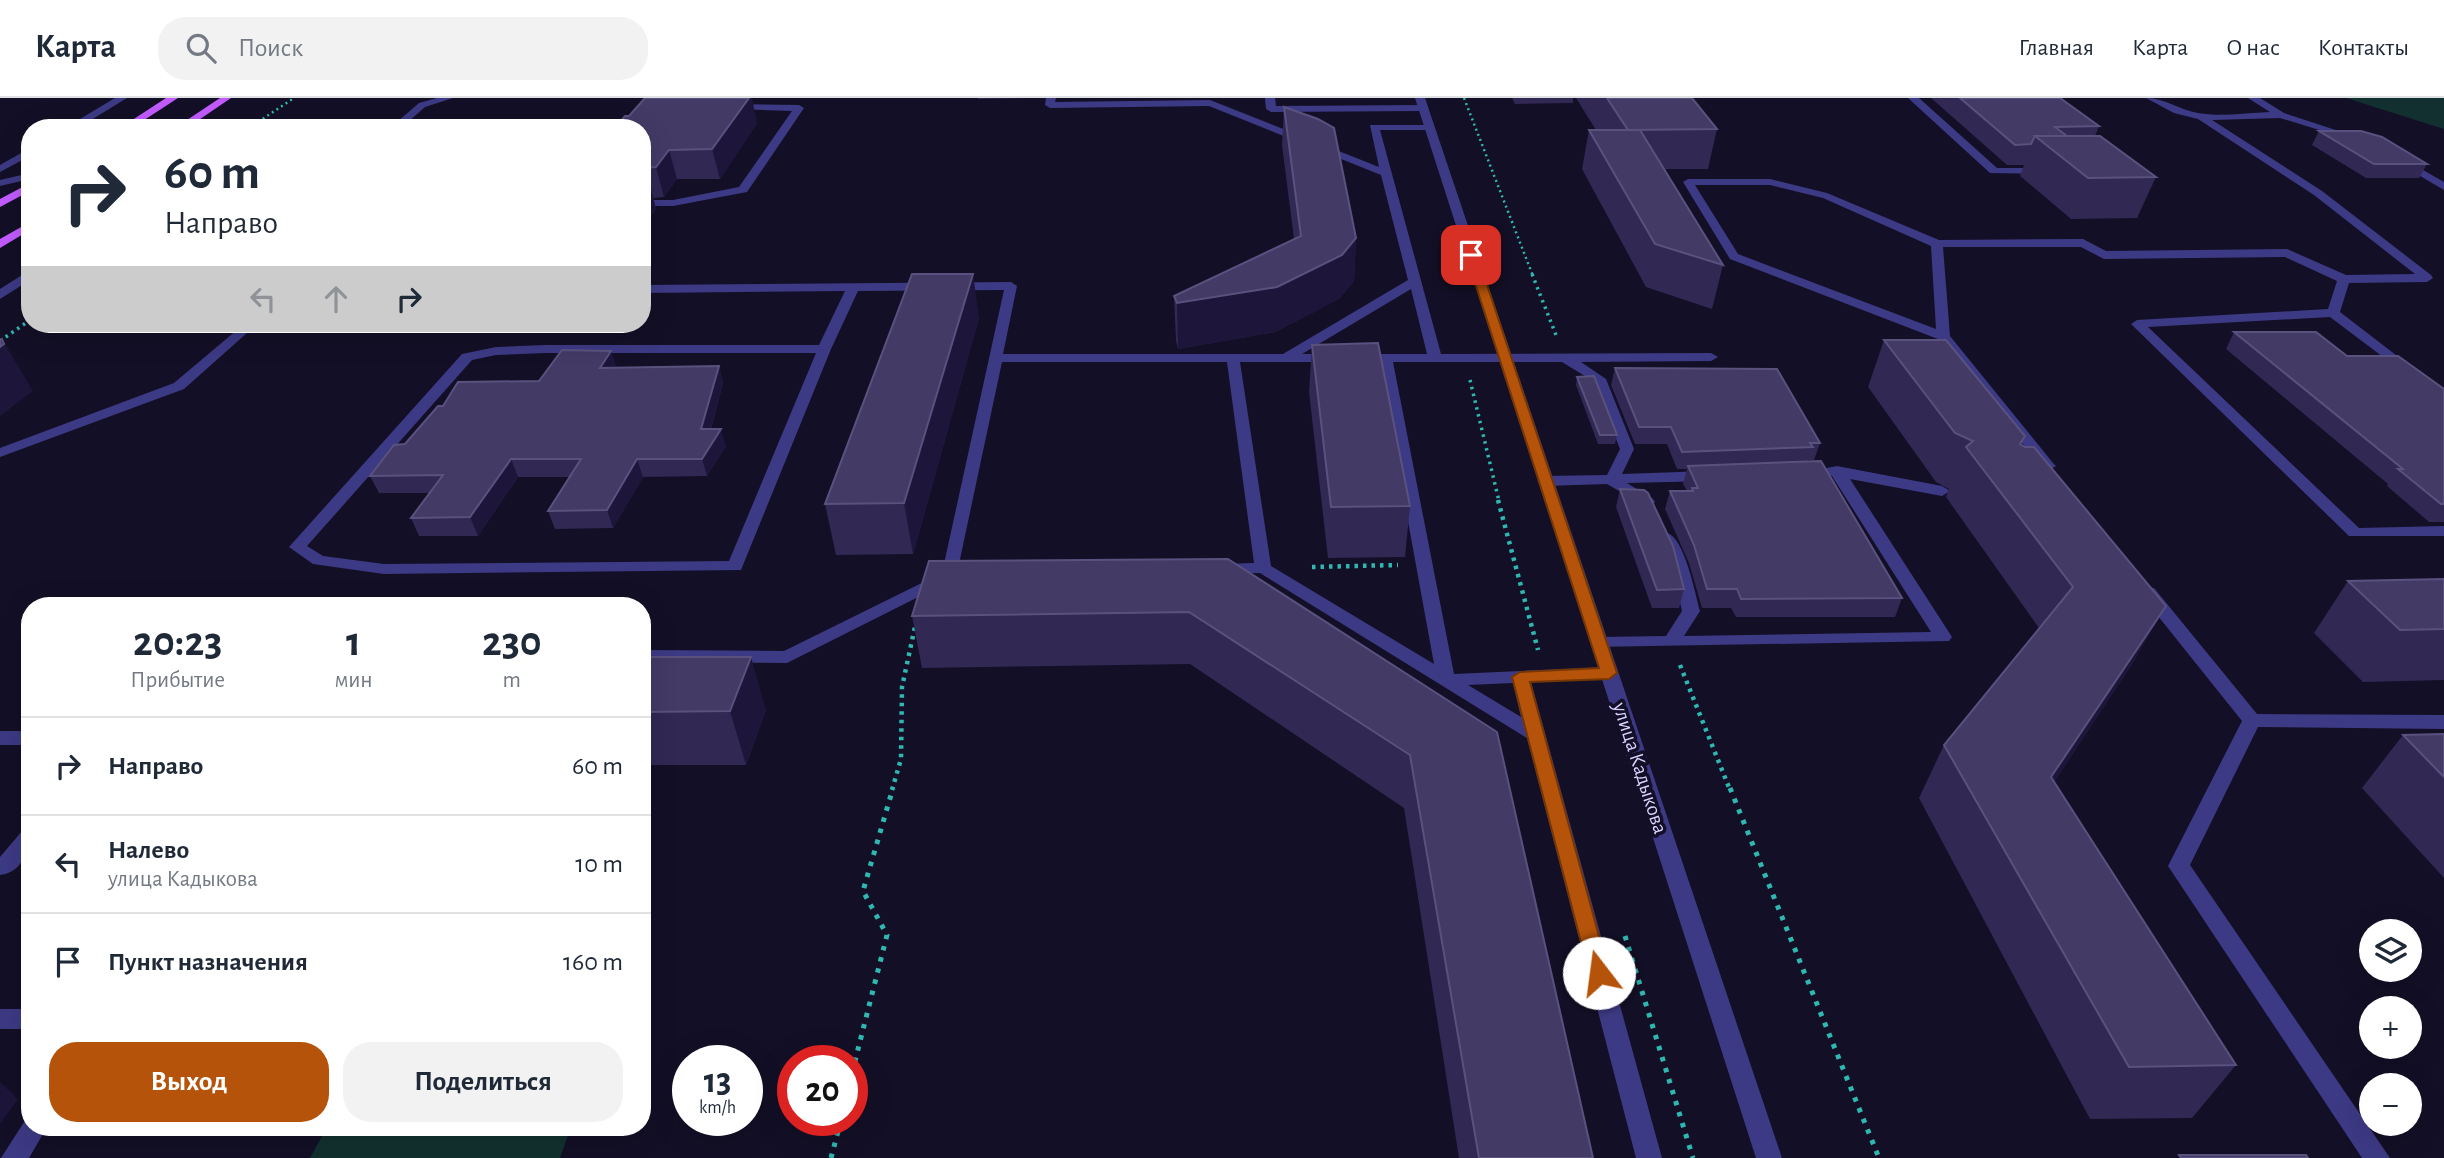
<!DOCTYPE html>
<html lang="ru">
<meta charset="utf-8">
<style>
:root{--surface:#fff;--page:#f2f2f3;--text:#1f2937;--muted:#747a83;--line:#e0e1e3;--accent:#b45309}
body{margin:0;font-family:"Alegreya Sans",sans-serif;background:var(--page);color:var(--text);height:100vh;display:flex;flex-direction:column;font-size:26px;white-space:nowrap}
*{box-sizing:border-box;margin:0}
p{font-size:23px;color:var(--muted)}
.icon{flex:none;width:38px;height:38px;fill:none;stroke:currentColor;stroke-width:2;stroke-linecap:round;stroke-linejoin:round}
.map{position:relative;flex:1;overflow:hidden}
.drawer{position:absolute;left:21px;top:499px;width:630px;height:539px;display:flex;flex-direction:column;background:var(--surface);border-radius:28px;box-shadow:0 7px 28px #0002}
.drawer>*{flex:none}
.top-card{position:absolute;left:21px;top:21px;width:630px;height:214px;border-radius:28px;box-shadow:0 7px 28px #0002;background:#fff;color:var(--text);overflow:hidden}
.buttons{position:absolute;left:2359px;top:821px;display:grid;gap:14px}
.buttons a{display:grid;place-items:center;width:63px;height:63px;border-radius:50%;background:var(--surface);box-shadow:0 7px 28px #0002;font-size:35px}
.speed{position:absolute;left:672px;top:947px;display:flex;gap:14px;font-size:35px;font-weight:700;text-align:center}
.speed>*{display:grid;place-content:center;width:91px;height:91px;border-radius:50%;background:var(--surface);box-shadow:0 7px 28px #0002;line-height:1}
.speed small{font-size:18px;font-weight:400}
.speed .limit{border:10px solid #d22;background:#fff;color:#111}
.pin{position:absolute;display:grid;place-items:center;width:60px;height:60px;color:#fff;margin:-30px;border-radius:14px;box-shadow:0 4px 10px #0006}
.me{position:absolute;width:77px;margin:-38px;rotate:345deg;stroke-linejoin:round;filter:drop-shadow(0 0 5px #0008)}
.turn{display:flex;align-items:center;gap:24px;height:147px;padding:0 28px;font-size:32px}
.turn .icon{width:91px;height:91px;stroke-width:2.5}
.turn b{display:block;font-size:49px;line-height:60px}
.lanes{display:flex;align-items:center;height:66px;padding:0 28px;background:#0003;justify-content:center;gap:35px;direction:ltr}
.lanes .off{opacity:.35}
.eta{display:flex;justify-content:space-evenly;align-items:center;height:119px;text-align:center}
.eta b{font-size:42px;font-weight:700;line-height:49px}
.cta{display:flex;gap:14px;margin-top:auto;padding:14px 28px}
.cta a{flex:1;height:80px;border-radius:28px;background:var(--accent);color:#fff;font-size:28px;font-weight:700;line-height:80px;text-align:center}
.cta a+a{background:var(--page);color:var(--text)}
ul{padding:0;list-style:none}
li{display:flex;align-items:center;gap:21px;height:98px;padding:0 28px;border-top:2px solid var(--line)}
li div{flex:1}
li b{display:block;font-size:26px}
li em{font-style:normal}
header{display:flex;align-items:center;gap:42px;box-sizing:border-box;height:98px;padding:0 35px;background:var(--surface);border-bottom:2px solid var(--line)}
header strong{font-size:33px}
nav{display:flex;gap:38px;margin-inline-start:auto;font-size:24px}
.search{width:490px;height:63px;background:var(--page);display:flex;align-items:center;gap:18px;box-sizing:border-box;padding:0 24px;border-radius:28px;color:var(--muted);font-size:26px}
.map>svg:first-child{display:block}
</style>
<header>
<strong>Карта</strong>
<div class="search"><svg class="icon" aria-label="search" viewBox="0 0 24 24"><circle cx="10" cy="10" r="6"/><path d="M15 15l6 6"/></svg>Поиск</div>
<nav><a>Главная</a><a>Карта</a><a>О нас</a><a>Контакты</a></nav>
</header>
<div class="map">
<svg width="2444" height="1060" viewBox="0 0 2444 1060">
<rect width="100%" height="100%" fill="#130f26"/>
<g fill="#12302f">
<path d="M2346 0H2444V31Z"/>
<path d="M327 1029H571L560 1060H310Z"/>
</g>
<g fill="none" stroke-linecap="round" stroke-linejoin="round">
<g stroke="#2fb8b0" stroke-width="2.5" stroke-dasharray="2 3.5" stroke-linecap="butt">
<path d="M1464 0 1533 178"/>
<path d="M249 30 294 0"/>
</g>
<g stroke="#2fb8b0" stroke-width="3.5" stroke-dasharray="2.5 4.5" stroke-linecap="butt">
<path d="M1532 176 1556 237"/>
<path d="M0 243 30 222"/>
<path d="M1470 282 1499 403"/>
</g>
<g stroke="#2fb8b0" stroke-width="4.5" stroke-dasharray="3.5 5" stroke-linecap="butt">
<path d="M1498 402 1538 552"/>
<path d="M1312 469 1398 467"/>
<path d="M1680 567 1730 692"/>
<path d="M892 692 901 661 902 589 916 524"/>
</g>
<g stroke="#2fb8b0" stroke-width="5" stroke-dasharray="4.5 7" stroke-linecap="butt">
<path d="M1730 690 1879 1060"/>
<path d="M1625 838 1693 1060"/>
<path d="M852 975 887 837 863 793 893 690"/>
<path d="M831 1060 841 1022"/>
</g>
<g fill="#3d3a85" fill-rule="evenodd">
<path d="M115 0H127L78 30H65Z"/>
<path d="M437 0H453L425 9 401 30H390L419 5Z"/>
<path d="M1046 0H1056L1055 4 1210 2 1379 69 1370 27H1433V31L1429 32H1380L1441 256 1711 255 1718 259 1711 263 1581 264 1606 281 1634 351 1622 376 1709 373 1717 378 1709 383 1627 385 1653 401 1655 404 1653 407 1647 409 1607 386 1545 388 1537 383 1545 378 1607 377 1620 351 1593 283 1562 264H1393L1454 576 1609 569 1618 575 1609 581 1531 584 1662 1060H1636L1527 640 1260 475 1221 476 1213 471 1221 466 1254 465 1227 264H1002L956 480 787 565 642 564V552L784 553 942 475 1004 192 858 193 831 251 741 472 384 476 313 466 289 449 462 256 496 249 545 247H819L845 193 642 195V187L1011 184 1017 188 1003 256H1283L1408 182 1381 77 1209 8 1050 10 1045 7ZM1411 191 1427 256H1302ZM545 255H816L729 463 384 466 323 458 307 448 472 262 496 257ZM1240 264H1379L1434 566 1271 468ZM1513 585 1521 619 1468 587Z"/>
<path d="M1265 0H1275L1276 8 1423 7 1428 10 1423 13 1271 14 1266 11Z"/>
<path d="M1908 0H1919L1997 70H2043L2048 73 2043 76 1990 75Z"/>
<path d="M2146 0C2165 0 2180 12 2198 15 2220 19 2247 15 2270 14L2248 0H2260L2284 15 2357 39 2352 42 2280 20 2212 22 2322 93 2431 177 2433 180 2427 184 2349 185 2340 214 2444 294V305L2330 219 2148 229 2359 430 2444 428V438H2349L2131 226 2137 222 2328 211 2337 183 2285 159 2104 161 2081 149H1943L1950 238 2053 365 2056 368 2048 373 2043 371 1938 241 1730 161 1683 84 1688 81H1770L1827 95 1939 142 2083 141 2106 153 2287 151 2346 177 2415 176 2314 97 2198 21 2174 15ZM1695 87H1770L1823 100 1931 148 1936 231 1738 156Z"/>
<path d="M726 6 799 7 804 10 747 94 673 108H642V102H673L739 89 792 13 729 11 726 10Z"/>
<path d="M30 50V58L0 74V67Z"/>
<path d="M2402 60 2444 84V92L2398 65 2397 63Z"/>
<path d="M30 75V81L0 88V82Z"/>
<path d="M244 226H257L184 291 0 359V350L174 285Z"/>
<path d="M1837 368 1942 388 1950 393 1942 398 1850 381 1952 539 1949 543 1593 549 1590 545 1593 541 1599 539 1666 538 1682 513 1671 466 1659 440 1667 435C1685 440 1695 496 1700 513L1684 538 1931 534 1832 378 1824 373 1827 370Z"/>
<path d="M2148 489 2154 490 2257 616 2444 617V631L2258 629 2190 767 2390 1060H2362L2168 768 2242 623 2142 498 2140 494Z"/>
<rect x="0" y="633" width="30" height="14"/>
<path d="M30 730C30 750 24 774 0 777V759L23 732Z"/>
<rect x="0" y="911" width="30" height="20"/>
<path d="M30 1020V1029H47L29 1060H1L26 1021Z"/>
</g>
<g fill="#3d3a85" fill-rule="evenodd">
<path d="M1415 0H1425L1782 1060H1756Z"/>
<path d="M30 172V182L0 201V191Z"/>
</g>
<g fill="#c25bff" fill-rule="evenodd">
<path d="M166 0H178L132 30H120Z"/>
<path d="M220 0H231L187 30H175Z"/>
<path d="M30 85V93L0 109V101Z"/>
<path d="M30 124V132L0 150V141Z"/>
</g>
</g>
<g fill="#312854">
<path d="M978 0H1024L978 1Z"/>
<path d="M1512 0H1573V5L1515 6Z"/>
<path d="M1576 0H1692L1717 31 1708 71H1664L1723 167 1712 211 1646 189 1582 71 1589 32H1596Z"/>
<path d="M1931 0H2060L2099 28 2095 38 2156 79 2137 120 2071 121 2020 78 2024 67H2007Z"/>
<path d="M1284 9 1356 140 1354 183 1339 201 1275 234 1178 251 1176 243 1174 198 1294 141 1282 47Z"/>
<path d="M757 25 720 81H677L664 99 653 100 656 111 642 130V30Z"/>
<path d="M2319 33 2427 66 2419 80H2366L2312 47Z"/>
<path d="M979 220 913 456 836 457 825 406Z"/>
<path d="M2234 234 2444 291V424H2429L2387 388 2388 386 2226 251Z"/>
<path d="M1884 242 2021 347 2136 560 2054 684 2236 967 2192 1020 2090 1021 1919 700 1944 647 2039 530 1946 399 1949 391 1936 384 1868 289Z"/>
<path d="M1312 247 1410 408 1405 459 1328 460 1309 294Z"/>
<path d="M719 268 723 285 711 331 726 348 707 378 643 379 613 430 555 431 548 413 570 379H518L478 438H419L411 420 430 395H379L370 378 405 346 539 283 616 270Z"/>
<path d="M1615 270 1820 345 1814 362H1808V364L1902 500 1895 519H1736L1731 510H1702L1689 465 1665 411 1670 393H1687L1683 386 1687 371H1677L1667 346H1635L1611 287Z"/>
<path d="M1577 279 1617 337 1615 346H1598L1576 287Z"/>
<path d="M1620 391 1684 491 1679 510H1652L1616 409Z"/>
<path d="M1228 461 1497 634 1593 1060H1459L1404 710 1190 566 922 570 912 518Z"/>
<path d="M2444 481V582L2363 584 2314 535 2348 483Z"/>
<path d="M642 559 766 612 746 667H642Z"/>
<path d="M2444 636V780L2362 690 2403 637Z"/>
</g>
<g fill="#1d163a">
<path d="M749 0H752L757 25 720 81 712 51Z"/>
<path d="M669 52 677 81 664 99 656 69Z"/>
<path d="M648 80 656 111 642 130V87Z"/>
<path d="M1356 140 1354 183 1339 201 1275 234 1178 251 1177 205Z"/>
<path d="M973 176 979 220 913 456 904 405Z"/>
<path d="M2 241 33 293 0 318V249Z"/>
<path d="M611 253 617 270H600Z"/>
<path d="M719 268 723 285 706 348 701 331Z"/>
<path d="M721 331 726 348 707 378 702 361Z"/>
<path d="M511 361 518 379 478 438 470 419Z"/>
<path d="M637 361 643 379 613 430 607 412Z"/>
<path d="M2166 508 2136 560 2022 732 2051 679Z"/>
<path d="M751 559 766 612 746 667 730 613Z"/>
<path d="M0 984 18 1001 0 1026Z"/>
</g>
<g fill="#433a66" stroke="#5a527e" stroke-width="2">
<path d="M645 0H749L712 51 669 52 656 69 642 70V30H615L625 18H629Z"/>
<path d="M1607 0H1692L1717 31 1628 32Z"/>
<path d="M1960 0H2060L2099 28 2055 29 2067 38H2035L2031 46 2015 47Z"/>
<path d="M1284 9 1318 21 1334 30 1356 140 1342 157 1277 189 1177 205 1174 198 1301 138Z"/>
<path d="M1589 32H1640L1723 167 1655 146Z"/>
<path d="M2319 33H2361L2382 39 2427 66H2374Z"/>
<path d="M2035 38H2100L2156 79 2088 80Z"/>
<path d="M642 80H648L642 87Z"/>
<path d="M912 176H973L904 405 825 406Z"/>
<path d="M2234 234H2316L2347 258H2398L2444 291V406H2441L2398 371H2403Z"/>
<path d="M2 241 4 246 0 249V242Z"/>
<path d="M1884 242H1946L2025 338 2020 346 2025 349H2034L2166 508 2051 679 2236 967 2129 969 1944 647 2073 489 1966 349 1973 343 1955 335Z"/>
<path d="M1378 245 1410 408 1331 409 1312 247Z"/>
<path d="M562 252 611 253 600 270 719 268 701 331H721L702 361H637L607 412 548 413 581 361H511L470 419 411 420 443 377 370 378 394 347 405 346 438 308H443L458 284 539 283Z"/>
<path d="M1615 270 1777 271 1820 345H1810L1813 349 1682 354 1671 329H1639Z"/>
<path d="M1594 278 1617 337H1600L1577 279Z"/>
<path d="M1821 363 1902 500 1741 501 1737 491H1707L1694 447 1670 393H1693L1692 390H1698L1688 368Z"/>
<path d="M1620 391 1644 392 1648 395 1673 448 1684 491 1657 492Z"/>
<path d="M1228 461 1497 634 1593 1060H1479L1410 657 1189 514 912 518 929 463Z"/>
<path d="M2444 481V531L2400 532 2348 483Z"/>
<path d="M642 559H751L730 613 642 614Z"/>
<path d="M2444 636V679L2403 637Z"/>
<path d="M2179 1057H2306L2308 1060H2181Z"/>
</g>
<path fill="#b45309" stroke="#753606" stroke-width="2" d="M1468 154 1477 157 1617 575 1609 581 1530 584 1609 875 1606 881 1599 883 1592 881 1589 875 1512 579 1520 574 1599 570 1466 157Z"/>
<g text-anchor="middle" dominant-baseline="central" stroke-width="7" stroke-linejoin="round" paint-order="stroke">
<g font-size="21" fill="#d9d4ff" stroke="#130f26">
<text transform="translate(1640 670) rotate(72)">улица Кадыкова</text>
</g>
</g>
</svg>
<div class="buttons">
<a><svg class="icon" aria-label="layers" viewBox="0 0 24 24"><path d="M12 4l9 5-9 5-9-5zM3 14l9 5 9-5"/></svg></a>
<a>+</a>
<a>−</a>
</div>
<div class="speed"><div>13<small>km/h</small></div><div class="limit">20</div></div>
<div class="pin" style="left:1471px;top:157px;background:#d93025"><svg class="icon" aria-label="arrive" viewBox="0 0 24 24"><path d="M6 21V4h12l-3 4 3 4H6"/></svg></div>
<svg class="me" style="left:1599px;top:875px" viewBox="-20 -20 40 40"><circle r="19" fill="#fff"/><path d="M0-13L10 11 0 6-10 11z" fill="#b45309"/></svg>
<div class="top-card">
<div class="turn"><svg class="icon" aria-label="right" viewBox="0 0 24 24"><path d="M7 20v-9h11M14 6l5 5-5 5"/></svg><div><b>60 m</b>Направо</div></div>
<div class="lanes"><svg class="icon off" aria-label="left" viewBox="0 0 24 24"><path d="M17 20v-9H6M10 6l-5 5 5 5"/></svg><svg class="icon off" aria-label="ahead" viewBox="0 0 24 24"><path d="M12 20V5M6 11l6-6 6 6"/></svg><svg class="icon" aria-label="right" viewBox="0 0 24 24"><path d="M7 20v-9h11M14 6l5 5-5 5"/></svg></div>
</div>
<section class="drawer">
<div class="eta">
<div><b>20:23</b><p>Прибытие</p></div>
<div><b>1</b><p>мин</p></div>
<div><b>230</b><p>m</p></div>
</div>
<ul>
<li><svg class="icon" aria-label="right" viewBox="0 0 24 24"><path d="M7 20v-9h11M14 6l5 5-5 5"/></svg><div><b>Направо</b></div><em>60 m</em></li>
<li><svg class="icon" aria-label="left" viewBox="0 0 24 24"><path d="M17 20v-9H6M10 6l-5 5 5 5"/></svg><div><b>Налево</b><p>улица Кадыкова</p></div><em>10 m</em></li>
<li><svg class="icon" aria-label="arrive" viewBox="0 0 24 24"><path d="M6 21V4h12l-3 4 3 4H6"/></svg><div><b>Пункт назначения</b></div><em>160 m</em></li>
</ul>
<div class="cta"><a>Выход</a><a>Поделиться</a></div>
</section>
</div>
